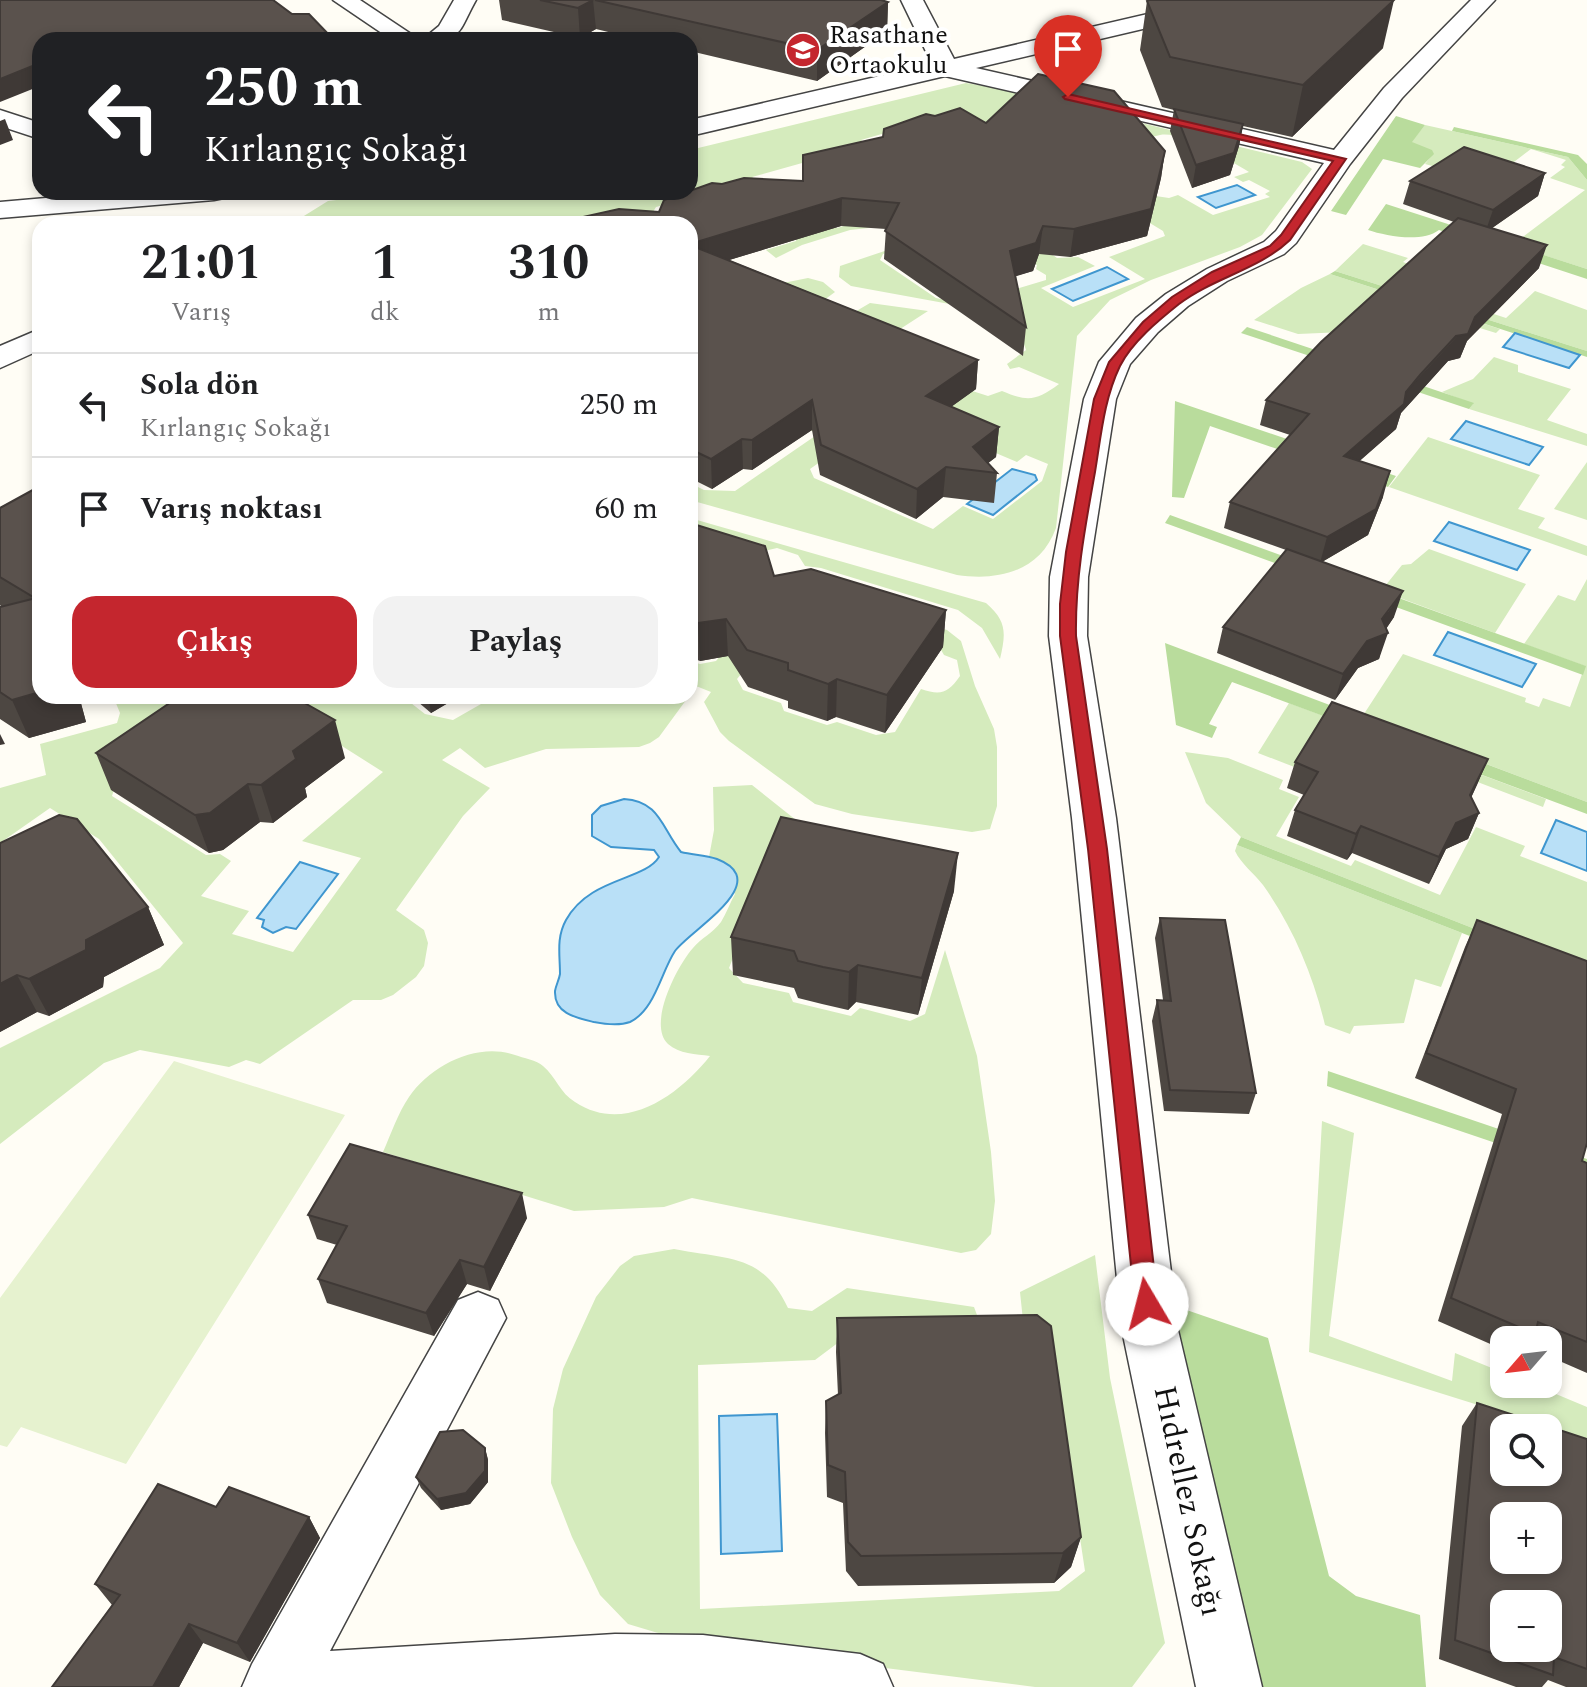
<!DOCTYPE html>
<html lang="tr">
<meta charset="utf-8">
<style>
:root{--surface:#fff;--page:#f2f2f2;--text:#202124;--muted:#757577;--line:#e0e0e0;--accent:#c4262e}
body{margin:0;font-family:Spectral,serif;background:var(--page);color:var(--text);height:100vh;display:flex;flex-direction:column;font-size:30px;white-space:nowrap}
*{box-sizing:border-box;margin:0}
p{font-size:26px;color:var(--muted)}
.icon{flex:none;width:44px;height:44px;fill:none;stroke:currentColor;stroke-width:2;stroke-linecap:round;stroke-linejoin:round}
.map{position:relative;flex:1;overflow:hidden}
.panel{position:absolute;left:32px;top:216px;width:666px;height:488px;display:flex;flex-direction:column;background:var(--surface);border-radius:24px;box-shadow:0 4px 12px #0003}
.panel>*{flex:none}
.guide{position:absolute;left:32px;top:32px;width:666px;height:168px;border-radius:24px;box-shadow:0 4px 12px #0003;background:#202124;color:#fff;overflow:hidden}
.needle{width:52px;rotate:242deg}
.buttons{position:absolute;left:1490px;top:1326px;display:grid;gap:16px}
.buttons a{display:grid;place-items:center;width:72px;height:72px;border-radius:16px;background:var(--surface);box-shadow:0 4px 12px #0003;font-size:40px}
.pin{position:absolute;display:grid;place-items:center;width:68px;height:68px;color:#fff;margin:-82px -34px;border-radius:50% 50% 50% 0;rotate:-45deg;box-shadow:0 0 8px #0007}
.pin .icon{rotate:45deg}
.me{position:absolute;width:88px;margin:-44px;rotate:352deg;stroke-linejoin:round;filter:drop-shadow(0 0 6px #0008)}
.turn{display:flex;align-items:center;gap:28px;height:168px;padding:0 40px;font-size:36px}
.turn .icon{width:104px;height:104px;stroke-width:2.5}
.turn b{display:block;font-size:56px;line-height:68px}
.eta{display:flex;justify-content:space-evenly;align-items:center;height:136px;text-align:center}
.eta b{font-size:48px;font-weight:700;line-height:56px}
.action{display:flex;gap:16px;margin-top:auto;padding:16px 40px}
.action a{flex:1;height:92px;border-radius:24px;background:var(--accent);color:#fff;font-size:32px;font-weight:700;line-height:92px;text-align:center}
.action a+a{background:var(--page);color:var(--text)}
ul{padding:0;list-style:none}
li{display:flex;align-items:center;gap:24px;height:104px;padding:0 40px;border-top:2px solid var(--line)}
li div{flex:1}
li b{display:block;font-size:30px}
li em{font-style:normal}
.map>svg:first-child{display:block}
</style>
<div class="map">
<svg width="1587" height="1687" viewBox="0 0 1587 1687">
<rect width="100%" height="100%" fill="#fffdf5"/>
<g fill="#d5ebbd" fill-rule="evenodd">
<path d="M966 83 1002 89 1302 162 1312 169 1262 235 1240 247 1151 280 1110 300 1077 336 1056 528C1040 572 998 581 957 575L690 500V483L704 490 735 491 818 434 724 389 870 303 928 311 860 355 988 396 1002 391C1028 402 1036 401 1059 384L1019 367 1010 369 1007 364 1026 350 1023 341 966 307 851 286 839 277 840 266 959 226 964 229 883 254 880 260 936 298 965 304 1046 280V275L1036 269 1037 265 1013 250 1036 243 1057 258 1078 257 1095 266 1041 288 1073 307 1145 279 1109 257 1165 236 1163 231 1130 211 1149 195 1169 198 1178 195 1213 215 1270 197 1265 194 1270 191 1249 180 1243 182 1234 177 1249 172C1228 160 1184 131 1160 135 1148 137 1136 145 1123 144L1145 125 1117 118 993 138 913 125 861 140 882 155 845 151 752 177 821 226 837 228 871 218 878 227 850 230 802 245 776 258 766 250 796 241 798 233 700 195 656 207 653 212 667 224H291L328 201 404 192H690V150ZM888 414 906 415 1017 462 1026 455 1048 464 1042 481 993 519 963 506 933 529 814 478 810 469Z"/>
<path d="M1425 125 1568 157 1587 180V269L1512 245 1585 190 1550 178 1565 167 1561 165 1566 160 1531 149 1510 165 1451 171 1425 164 1433 154 1411 142Z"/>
<path d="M1363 244 1408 258 1403 262 1417 267 1448 299 1506 318 1535 291 1587 310V351L1335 271Z"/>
<path d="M1330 274 1500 329 1496 333 1382 298 1344 332 1298 334 1254 320 1301 288Z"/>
<path d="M808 278 823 282 835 292 804 315 778 284Z"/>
<path d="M1494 357 1518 365V372L1571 389 1547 420 1587 434V446L1469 409 1473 404 1442 392 1473 379Z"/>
<path d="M1428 437 1540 475 1518 509 1545 518 1538 528 1587 546V556L1389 487Z"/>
<path d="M1587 462V520L1554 509Z"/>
<path d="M690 518 986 603C1007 621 1006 633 1000 659L982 628 958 610 821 568 805 566 798 555 777 548 760 552 690 531Z"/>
<path d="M1429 549 1526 584 1495 633 1381 591 1402 565 1411 564Z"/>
<path d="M1587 579V802L1362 717 1403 654 1526 698 1525 702 1539 707 1543 698 1570 707 1585 666 1524 644 1558 595 1575 601Z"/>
<path d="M845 598 947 630 961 641 975 686 994 729 997 747V806L990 829 972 832 852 814 815 804 729 741 720 732 704 702 711 692 696 686 690 694V661L700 664 716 661 763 604 792 613 737 679 743 690 781 703 784 711 827 725 837 722 876 735 895 732 921 689C941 696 948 693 960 676L957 660 944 655 937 643Z"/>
<path d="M113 696H188L116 783 112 796 206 855 220 854 231 861 201 896 249 911 232 934 293 952 361 858 302 841 383 772 282 708 298 696H402L425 714 453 720 495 696H689L659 737 650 743 639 747 546 749 485 768 460 748 442 760 490 788 463 816 396 910 424 930 428 943 424 966 416 977 393 995 381 1000H353L260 1064 246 1060 229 1067 140 1050 104 1063 0 1144V1048L160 968 183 943 99 839 50 808 0 843V788L46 775 40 744 117 723 120 713Z"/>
<path d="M1289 703 1546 799 1543 807 1344 731 1297 768 1258 753Z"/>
<path d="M1185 752 1228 758 1283 780 1279 789 1299 797 1276 836 1351 866 1355 860 1440 895 1476 827 1525 846 1520 856 1587 882V973L1241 837 1206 803Z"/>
<path d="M752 785 806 828 773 857 729 968 743 983 789 993 793 1002 851 1016 860 1008 910 1021 925 1014 945 950 977 1056 991 1152 995 1201 991 1234 976 1250 961 1253 692 1198 664 1207 574 1211 383 1152C391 1134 398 1113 409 1097 431 1065 477 1042 515 1055 523 1058 537 1060 543 1066 556 1077 560 1093 575 1102 625 1135 679 1095 710 1056 696 1054 679 1054 668 1044 647 1024 677 966 693 948 701 938 713 933 721 922 726 914 730 903 735 894L719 860 709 857 714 830 713 787Z"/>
<path d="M1237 845 1462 933 1441 987 1415 979 1404 1023 1354 1026 1350 1034 1325 1025C1313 975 1293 927 1263 885 1254 873 1241 864 1235 851Z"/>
<path d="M1322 1121 1354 1133 1329 1336 1452 1381 1455 1353 1504 1373V1384H1532L1587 1407V1439L1309 1352Z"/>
<path d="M674 1249C729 1260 762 1253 788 1308L812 1311 847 1288 974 1307 980 1323 1024 1330 1020 1292 1095 1255 1110 1378 1165 1643 1132 1687H1035L806 1658 668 1636 628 1624 600 1595 572 1537 551 1483 553 1409 563 1369 596 1297 620 1266 634 1256ZM839 1342 1052 1353 1085 1571 1059 1591 700 1609 698 1365 815 1360Z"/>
</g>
<g fill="#b9dc9c">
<path d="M1396 116 1425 125 1412 142 1432 150 1434 154 1420 168 1383 159 1346 215 1331 211Z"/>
<path d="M1454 127 1578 155 1587 164V180L1568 157 1452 131Z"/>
<path d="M1386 204 1587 269V279L1439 230C1422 243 1386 236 1368 230Z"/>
<path d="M1335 271 1587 351V357L1330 274Z"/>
<path d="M1247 327 1474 403 1469 409 1241 333Z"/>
<path d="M1175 401 1396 476 1388 487 1210 426 1184 498 1172 497Z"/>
<path d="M1170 515 1586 666 1583 675 1165 523Z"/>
<path d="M1165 643 1587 802V814L1232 682 1209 724 1217 727 1212 738 1176 725Z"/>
<path d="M1241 837 1587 973V982L1237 845Z"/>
<path d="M1328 1071 1587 1159V1174L1327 1086Z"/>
<path d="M1172 1305 1268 1338 1329 1576 1356 1596 1420 1615 1426 1687H1259Z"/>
</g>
<path fill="#e6f2cf" d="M174 1061 345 1115 126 1464 21 1427 7 1447 0 1445V1298Z"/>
<g fill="#b9e0f7" stroke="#3f96cf" stroke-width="2">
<path d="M1237 185 1255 195 1216 208 1198 197Z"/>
<path d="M1107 267 1128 279 1073 301 1052 289Z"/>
<path d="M1515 333 1580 355 1569 368 1503 347Z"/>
<path d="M1466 421 1543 447 1529 465 1451 439Z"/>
<path d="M1012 469 1035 475 1037 480 993 515 967 504Z"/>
<path d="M1449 522 1530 550 1517 570 1434 541Z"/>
<path d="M1448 632 1536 664 1522 687 1434 655Z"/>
<path d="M624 799C660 801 662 829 681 852 693 855 705 855 717 859 776 882 690 930 675 951 661 972 655 1010 630 1022 619 1026 604 1024 594 1022 577 1018 554 1014 555 991 556 985 559 980 560 974 560 955 556 938 566 920 590 877 644 881 659 857L654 850 611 847 592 836V815L601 806Z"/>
<path d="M1556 820 1587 832V871L1541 853Z"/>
<path d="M300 862 338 874 296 929 286 927 273 933 262 927 264 920 257 918Z"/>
<path d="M777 1414 782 1551 721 1554 719 1416Z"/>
</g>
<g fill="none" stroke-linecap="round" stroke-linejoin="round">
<g stroke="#444" stroke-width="3">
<g id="minor">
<path d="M333 0H360L420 40H392Z"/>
<path d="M454 0H476C457 34 464 40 422 40L439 26Z"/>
<path d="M901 0H923L954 59 1208 0H1248L1245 5 976 68 1334 150 1384 88 1471 0H1495L1402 98 1350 164 1296 243 1284 254 1227 281 1188 306 1158 332 1130 364 1116 399 1088 577 1087 636 1116 818 1178 1330 1262 1687H1196L1122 1330 1072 818 1049 636 1050 577 1084 399 1099 362 1136 318 1166 294 1207 269 1264 242 1276 231 1324 163 945 76 690 136V120L932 64Z"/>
<path d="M0 110 40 123V139L0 126Z"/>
<path d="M115 192H228L224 198 214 200 0 218V202Z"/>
<path d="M40 329V350L0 368V346Z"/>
<path d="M478 1292 498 1300 506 1318 330 1651 615 1634 703 1635 860 1654 883 1664 893 1687H242L252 1664 458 1300Z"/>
</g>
</g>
<use href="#minor" fill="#fff" fill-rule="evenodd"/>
</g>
<g fill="#4d4742">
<path d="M499 0H881L888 2 887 31 817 81 690 51V40H641L596 29 580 38 502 20Z"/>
<path d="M1147 1 1383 48 1292 137 1243 126 1239 146 1230 175 1192 188 1170 131 1174 110 1162 107 1140 50Z"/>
<path d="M986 123 1165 151 1161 178 1147 236 1070 257 1039 254 1033 271 1015 276 1026 327 1023 356 884 259 886 229 841 226 729 260 978 360 976 389 951 407 999 427 996 457 988 463 997 473 994 503 943 497 916 519 820 475 812 430 752 470 743 469 712 489 690 478V224L659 212 722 184 803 181Z"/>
<path d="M1545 173 1538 196 1492 228 1539 268 1467 341 1460 358 1448 361 1413 400 1401 413 1396 429 1359 461 1383 497 1368 535 1322 562 1394 617 1386 629 1379 659 1358 668 1335 700 1217 653 1223 627 1286 550 1224 528 1230 502 1290 435 1260 425 1266 400 1454 222 1403 204 1410 181Z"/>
<path d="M40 486V696H79L86 722 29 738 0 719V607H2L0 605V508Z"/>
<path d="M690 523 774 576 946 610 943 647 885 733 836 717 827 721 788 708V701L748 687 728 656 700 661 690 657Z"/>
<path d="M411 696H460L431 713Z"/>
<path d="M96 753 345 758 305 788 307 797 273 823 260 822 223 850 209 853 111 790Z"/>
<path d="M1488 759 1471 798 1479 813 1468 839 1446 849 1429 884 1352 853 1347 860 1287 836 1295 810 1304 795 1287 788 1295 762Z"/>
<path d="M0 843 148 907 164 945 104 977 103 987 49 1016 37 1012 0 1032Z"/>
<path d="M954 891 918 1015 856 1002 848 1010 822 1004 798 998 794 988 733 975 731 937Z"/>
<path d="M1160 918 1256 1093 1249 1114 1164 1111 1152 1021 1157 1000H1163L1155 938Z"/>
<path d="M1477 920 1582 1161 1587 1163V1373L1548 1356V1340H1504V1350L1438 1321 1502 1114 1415 1078 1465 947Z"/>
<path d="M308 1215 527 1218 490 1291 467 1284 434 1336 327 1303 318 1279 337 1245 317 1239Z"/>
<path d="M837 1318 1081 1537 1071 1567 1054 1583 858 1586 846 1571 843 1503 827 1497 825 1433 826 1401 838 1395 836 1352Z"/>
<path d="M1477 1403 1587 1439V1687H1566L1548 1680 1542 1687H1516L1439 1659 1462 1426Z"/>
<path d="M485 1448 488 1460V1482L470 1504 441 1510 421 1488 416 1477Z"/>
<path d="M216 1507 309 1517 320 1538 250 1662 203 1643 179 1687H52L112 1605 95 1584Z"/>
</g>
<g fill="#3f3936">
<path d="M593 0 596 29 580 38 578 8Z"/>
<path d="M1394 0 1383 48 1292 137 1303 85Z"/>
<path d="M888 2 887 31 817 81V50Z"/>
<path d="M113 35 115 40H99Z"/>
<path d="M40 63V86L0 102V79Z"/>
<path d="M5 119 13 140 0 145V121Z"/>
<path d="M1243 124 1239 146 1230 175 1192 188 1196 165Z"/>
<path d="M1165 151 1161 178 1147 236 1070 257 1074 229Z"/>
<path d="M1545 173 1538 196 1485 233 1493 210Z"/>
<path d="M842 198 841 226 690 272V244Z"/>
<path d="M1043 226 1039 254 1033 271 1007 279 1010 251Z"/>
<path d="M1547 245 1539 268 1467 341 1460 358 1448 361 1401 413 1396 429 1337 481 1344 456 1406 392 1475 317Z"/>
<path d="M978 360 976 389 924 426 926 396Z"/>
<path d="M812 400V430L752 470V440Z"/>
<path d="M999 427 996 457 978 471 973 447Z"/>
<path d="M742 439 743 469 712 489 711 459Z"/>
<path d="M946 467 943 497 916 519 917 489Z"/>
<path d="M1390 471 1383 497 1368 535 1320 563 1327 537Z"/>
<path d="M1403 591 1394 617 1381 636 1388 633 1379 659 1358 668 1335 700 1343 674Z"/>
<path d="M946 610 943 647 885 733 887 695Z"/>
<path d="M726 619 728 656 700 661 698 623Z"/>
<path d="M837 679 836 717 827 721 828 684Z"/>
<path d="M40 692V696H79L86 722 29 738 12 700Z"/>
<path d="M428 696H460L431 713Z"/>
<path d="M335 720 345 758 305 788 307 797 273 823 261 785 293 751Z"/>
<path d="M0 734 5 744 0 745Z"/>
<path d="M1488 759 1477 785 1460 821 1470 795Z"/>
<path d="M248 784 260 822 223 850 209 853 195 815Z"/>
<path d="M1479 813 1468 839 1446 849 1429 884 1439 857 1456 823Z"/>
<path d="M1361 826 1352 853 1347 860 1356 834Z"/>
<path d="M958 853 954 891 918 1015 922 978Z"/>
<path d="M148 907 164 945 104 977 103 987 49 1016 29 979 86 940Z"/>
<path d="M858 965 856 1002 848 1010 849 972Z"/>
<path d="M17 975 37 1012 0 1032V984Z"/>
<path d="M522 1193 527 1218 490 1291 484 1267Z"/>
<path d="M460 1260 467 1284 434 1336 426 1313Z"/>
<path d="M485 1448 488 1460V1482L470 1504 441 1510 437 1499Z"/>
<path d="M309 1517 320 1538 250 1662 237 1643Z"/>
<path d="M1081 1537 1071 1567 1054 1583 1063 1553Z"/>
<path d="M189 1624 203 1643 179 1687H153Z"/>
</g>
<g fill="#5a524d" stroke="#3f3936" stroke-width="2" fill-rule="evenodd">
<path d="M0 0H273L292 14H309L334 40H117L113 35 99 40H40V63L0 79Z"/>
<path d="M540 0H593L578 8Z"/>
<path d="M595 0H881L888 2 817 50Z"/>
<path d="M1149 0H1394L1303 85 1170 57 1147 1Z"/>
<path d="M1038 74 1114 91 1165 151 1151 209 1074 229 1043 226 1036 243 1010 251 1026 327 885 231 899 203 842 198 690 244V224H559L560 222 619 209 659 212 664 200 712 183 722 184 744 178 803 181V155L883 137 884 129 926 114 935 116 960 108 986 123Z"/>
<path d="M1174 109 1243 124 1234 153 1196 165Z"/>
<path d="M1464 147 1545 173 1493 210 1410 181Z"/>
<path d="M1458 218 1547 245 1475 317 1468 334 1456 336 1420 375 1406 392 1404 404 1344 456 1390 471 1376 509 1327 537 1230 502 1309 414 1266 400 1321 342Z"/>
<path d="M690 245 978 360 926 396 999 427 973 447 997 473 946 467 917 489 821 445 812 400 752 440 742 439 711 459 690 449Z"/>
<path d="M40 486V595L35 598 0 577V508Z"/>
<path d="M690 523 765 546 774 576 811 569 946 610 887 695 837 679 828 684 788 670V663L747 650 726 619 698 623 690 621Z"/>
<path d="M1287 549 1403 591 1382 619 1388 633 1367 641 1343 674 1223 627Z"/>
<path d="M40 597V692L12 700 0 692V607Z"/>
<path d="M180 696H292L335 720 293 751 296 759 261 785 248 784 210 813 195 815 96 753Z"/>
<path d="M1332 702 1488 759 1470 795 1479 813 1456 823 1439 857 1361 826 1356 834 1295 810 1318 772 1295 762Z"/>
<path d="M59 815 77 819 148 907 86 940V950L29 979 17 975 0 984V843Z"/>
<path d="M781 817 958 853 922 978 858 965 849 972 823 967 798 961 794 951 731 937Z"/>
<path d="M1160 918 1225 920 1256 1093 1170 1090 1157 1000 1171 1001Z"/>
<path d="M1477 920 1587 961V1143L1582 1161 1587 1163V1342L1538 1322 1535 1334 1451 1298 1516 1089 1426 1053Z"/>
<path d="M350 1144 522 1193 484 1267 460 1260 426 1313 318 1279 347 1226 308 1215Z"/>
<path d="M1037 1315 1051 1326 1081 1537 1063 1553 861 1556 848 1542 845 1472 828 1465 826 1401 841 1393 837 1318Z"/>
<path d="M1477 1403 1587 1439V1669L1554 1657 1553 1675 1455 1640ZM1504 1428H1548V1472H1504ZM1504 1516H1548V1560H1504ZM1504 1604H1548V1648H1504Z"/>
<path d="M463 1430 485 1448V1471L466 1493 437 1499 416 1477 440 1432Z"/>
<path d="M158 1484 216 1507 229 1487 309 1517 237 1643 189 1624 153 1687H52L120 1595 95 1584Z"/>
</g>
<path fill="#c4262e" stroke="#7f191e" stroke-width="2" d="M1068 94 1346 159 1290 240C1260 269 1213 278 1179 304 1159 320 1132 342 1120 366 1104 399 1101 436 1095 472 1085 527 1075 580 1076 636L1107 849 1158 1304 1155 1311 1147 1314 1139 1311 1135 1304 1088 849 1060 636V604L1066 552 1094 399 1109 362 1143 322 1172 297 1212 272 1270 246 1281 235 1333 161 1065 99 1063 97Z"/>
<defs>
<g id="school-disc" transform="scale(1.8)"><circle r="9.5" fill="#c4262e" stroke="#fff"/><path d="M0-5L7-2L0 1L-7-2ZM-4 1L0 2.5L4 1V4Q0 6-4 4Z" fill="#fff"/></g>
</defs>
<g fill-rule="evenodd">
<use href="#school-disc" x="803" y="50"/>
</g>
<g text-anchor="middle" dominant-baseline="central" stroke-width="8" stroke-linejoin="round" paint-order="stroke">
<g font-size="26" fill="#111" stroke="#fff" text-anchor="start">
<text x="829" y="35">Rasathane<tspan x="829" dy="30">Ortaokulu</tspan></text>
</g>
<g font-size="32" fill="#111" stroke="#fff">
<text transform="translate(1188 1501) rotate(78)">Hıdrellez Sokağı</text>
</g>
</g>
</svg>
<div class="buttons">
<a><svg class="needle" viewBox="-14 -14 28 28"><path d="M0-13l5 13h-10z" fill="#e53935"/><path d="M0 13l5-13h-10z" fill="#757577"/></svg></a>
<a><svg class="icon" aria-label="search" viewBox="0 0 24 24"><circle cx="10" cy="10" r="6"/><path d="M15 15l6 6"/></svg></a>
<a>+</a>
<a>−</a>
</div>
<div class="pin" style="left:1068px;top:97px;background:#d93025"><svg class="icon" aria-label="arrive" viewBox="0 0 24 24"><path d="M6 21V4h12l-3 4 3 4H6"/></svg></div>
<svg class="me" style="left:1147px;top:1304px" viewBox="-20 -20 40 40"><circle r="19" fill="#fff"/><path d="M0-13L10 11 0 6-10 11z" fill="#c4262e"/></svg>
<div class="guide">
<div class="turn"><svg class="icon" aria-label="left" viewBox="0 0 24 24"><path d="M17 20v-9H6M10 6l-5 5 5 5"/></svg><div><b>250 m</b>Kırlangıç Sokağı</div></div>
</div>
<section class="panel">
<div class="eta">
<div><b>21:01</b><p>Varış</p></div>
<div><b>1</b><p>dk</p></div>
<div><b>310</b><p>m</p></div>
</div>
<ul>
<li><svg class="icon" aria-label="left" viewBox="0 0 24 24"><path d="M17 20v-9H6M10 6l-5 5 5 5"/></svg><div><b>Sola dön</b><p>Kırlangıç Sokağı</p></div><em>250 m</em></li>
<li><svg class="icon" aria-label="arrive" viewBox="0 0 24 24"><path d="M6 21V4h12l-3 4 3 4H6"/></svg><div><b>Varış noktası</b></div><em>60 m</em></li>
</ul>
<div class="action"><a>Çıkış</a><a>Paylaş</a></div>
</section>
</div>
